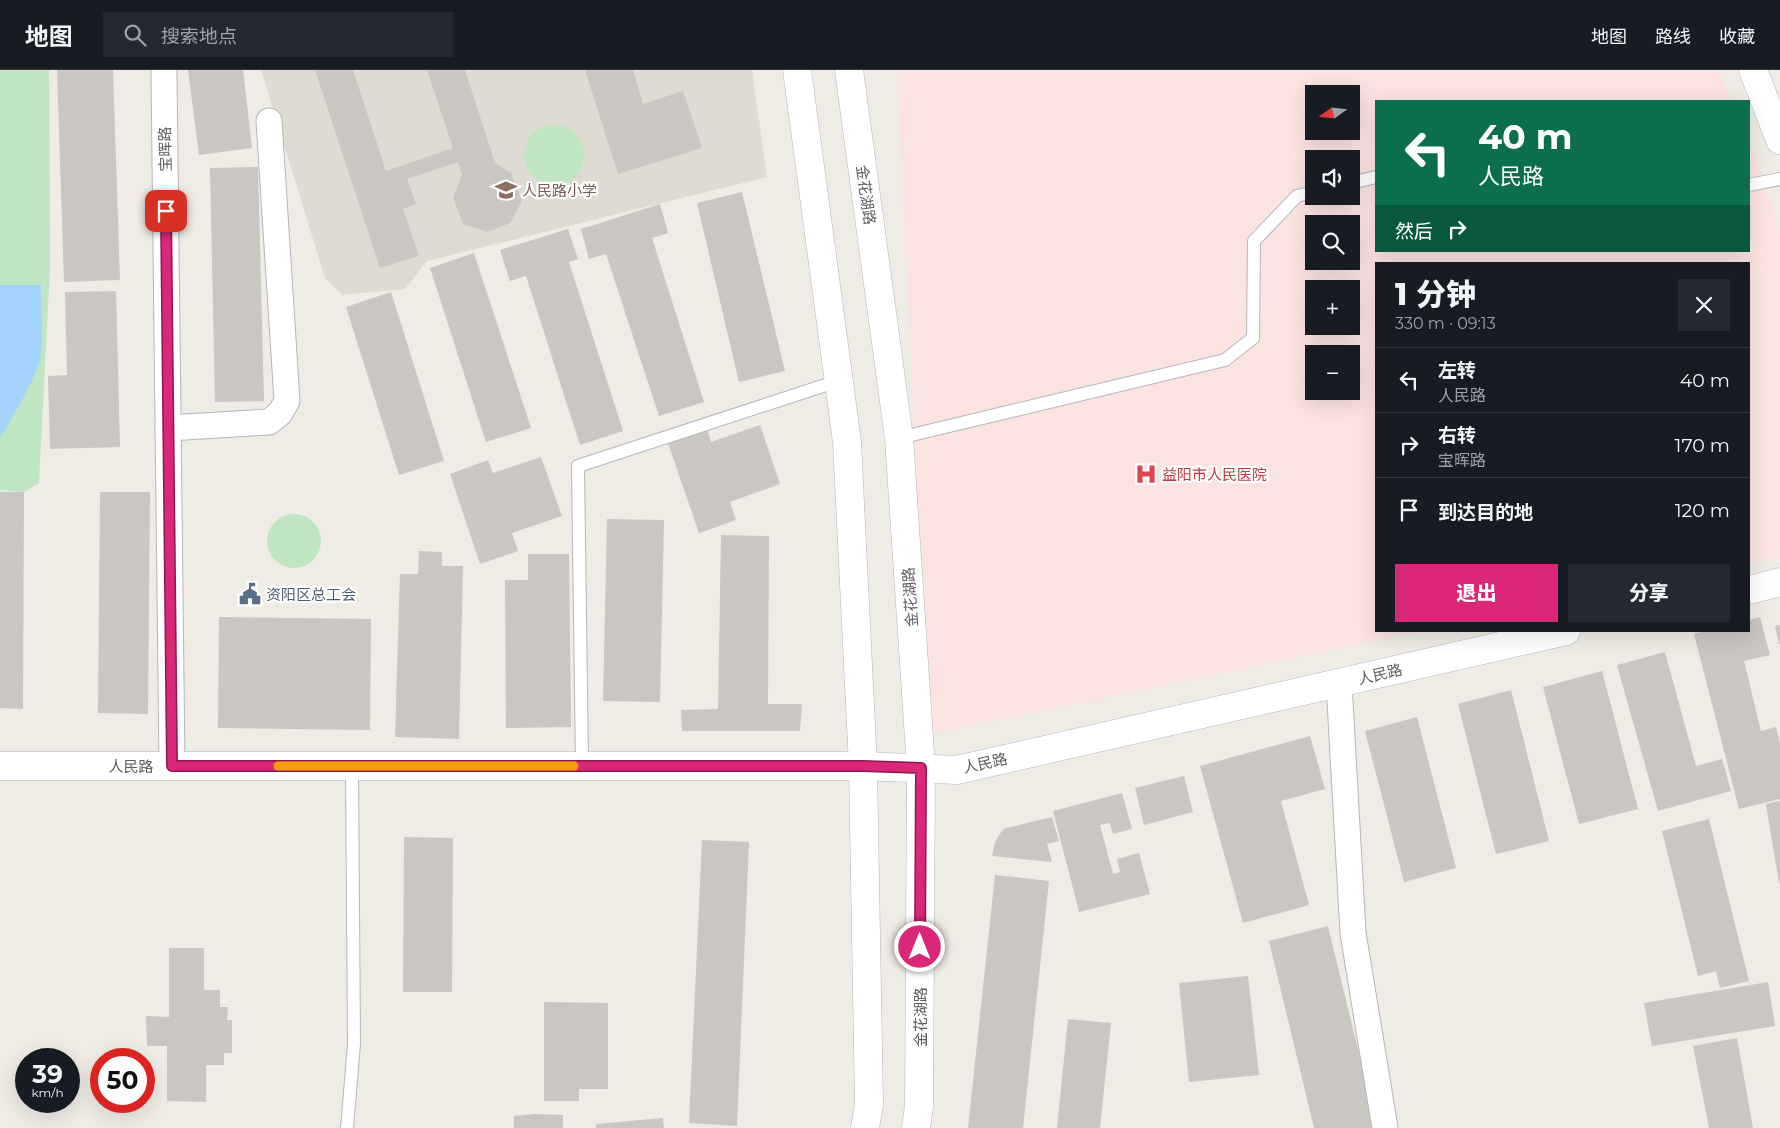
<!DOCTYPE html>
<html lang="zh">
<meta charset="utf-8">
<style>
:root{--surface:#171b24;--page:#242831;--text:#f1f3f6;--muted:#9ea1a6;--line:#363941;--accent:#db2777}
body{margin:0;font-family:Montserrat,"Noto Sans SC",sans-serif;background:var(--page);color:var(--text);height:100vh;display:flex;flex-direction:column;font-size:19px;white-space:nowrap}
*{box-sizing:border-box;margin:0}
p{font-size:16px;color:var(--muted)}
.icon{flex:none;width:28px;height:28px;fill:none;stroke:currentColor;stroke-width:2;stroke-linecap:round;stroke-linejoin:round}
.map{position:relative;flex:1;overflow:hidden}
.sheet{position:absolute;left:1375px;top:192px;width:375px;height:370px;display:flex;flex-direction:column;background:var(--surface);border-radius:0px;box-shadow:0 5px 20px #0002}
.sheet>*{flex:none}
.hud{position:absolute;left:1375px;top:30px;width:375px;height:152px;border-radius:0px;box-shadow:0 5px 20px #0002;background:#0b6e4f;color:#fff;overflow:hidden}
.needle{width:32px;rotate:255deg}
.tools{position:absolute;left:1305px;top:15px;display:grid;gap:10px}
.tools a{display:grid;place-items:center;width:55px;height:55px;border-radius:0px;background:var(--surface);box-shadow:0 5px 20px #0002;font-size:25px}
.speed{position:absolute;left:15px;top:978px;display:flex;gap:10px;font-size:25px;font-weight:700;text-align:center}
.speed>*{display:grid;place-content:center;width:65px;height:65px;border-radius:50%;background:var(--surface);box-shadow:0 5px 20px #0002;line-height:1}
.speed small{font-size:12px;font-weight:400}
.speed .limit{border:8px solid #d22;background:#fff;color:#111}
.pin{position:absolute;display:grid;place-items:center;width:42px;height:42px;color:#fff;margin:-21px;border-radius:10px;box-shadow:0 2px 8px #0006}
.me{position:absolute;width:55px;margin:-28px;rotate:0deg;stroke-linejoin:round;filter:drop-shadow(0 0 4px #0008)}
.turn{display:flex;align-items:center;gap:18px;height:105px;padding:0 20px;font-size:22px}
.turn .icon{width:65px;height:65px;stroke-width:2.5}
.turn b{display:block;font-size:35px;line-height:42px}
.then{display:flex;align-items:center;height:48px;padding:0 20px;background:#0003;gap:10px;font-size:19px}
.round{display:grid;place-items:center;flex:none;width:52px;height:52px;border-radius:0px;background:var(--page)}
.headline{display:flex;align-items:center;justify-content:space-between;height:85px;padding:0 20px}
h1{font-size:30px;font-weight:800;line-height:38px}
.button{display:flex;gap:10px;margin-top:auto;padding:10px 20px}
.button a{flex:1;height:58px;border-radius:0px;background:var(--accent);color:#fff;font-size:20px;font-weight:800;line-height:58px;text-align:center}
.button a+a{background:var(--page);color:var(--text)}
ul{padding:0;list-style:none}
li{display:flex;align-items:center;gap:15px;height:65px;padding:0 20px;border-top:1px solid var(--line)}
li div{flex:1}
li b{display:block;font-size:19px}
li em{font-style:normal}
header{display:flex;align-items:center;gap:30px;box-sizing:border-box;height:70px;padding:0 25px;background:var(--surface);border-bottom:1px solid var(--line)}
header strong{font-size:24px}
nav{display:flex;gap:28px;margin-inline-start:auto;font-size:18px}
.search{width:350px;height:45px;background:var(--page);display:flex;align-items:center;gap:12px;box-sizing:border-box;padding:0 18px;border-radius:0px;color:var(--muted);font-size:19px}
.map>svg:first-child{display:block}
</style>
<header>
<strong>地图</strong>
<div class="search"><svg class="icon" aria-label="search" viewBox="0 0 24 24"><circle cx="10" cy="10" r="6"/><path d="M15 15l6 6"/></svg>搜索地点</div>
<nav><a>地图</a><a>路线</a><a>收藏</a></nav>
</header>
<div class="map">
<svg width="1780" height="1058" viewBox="0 0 1780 1058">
<rect width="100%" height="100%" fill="#eeece4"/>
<path fill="#dedbd2" d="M261 0H752L767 107 427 191 405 219 342 225 325 208Z"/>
<path fill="#fbe3e0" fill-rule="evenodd" d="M897 0H1718L1732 31H1376V181H1749V71L1780 159V487L1749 493V194H1376V561H1424L929 665ZM1314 24H1351V61H1314ZM1314 89H1351V126H1314ZM1314 154H1351V191H1314ZM1314 219H1351V256H1314ZM1314 284H1351V321H1314Z"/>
<g fill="#c0e5c2">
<path d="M0 0H49L50 197 39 413 24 422 0 420Z"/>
<circle cx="554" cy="85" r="30"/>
<circle cx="294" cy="471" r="27"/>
</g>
<path fill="#a4d3fd" d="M0 215H41C41 236 43 259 41 281 40 303 12 348 0 368Z"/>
<g fill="#cac6c1">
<path d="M57 0H113L120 210 64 212Z"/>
<path d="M188 0H243L252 78 199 85Z"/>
<path d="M315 0H353L386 101 453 78 427 0H465L495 93 511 103 522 131 510 153 488 162 463 154 453 127 462 106 458 92 407 109 416 134 403 139 419 186 380 198Z"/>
<path d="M585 0H633L643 34 683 21 702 78 618 104Z"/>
<path d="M258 97 264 331 215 332 210 98Z"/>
<path d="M742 122 785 301 739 312 697 133Z"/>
<path d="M660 134 668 163 652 168 704 332 659 346 606 184 589 189 581 159Z"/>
<path d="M568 159 578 189 569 192 623 361 580 375 526 206 510 211 500 180Z"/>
<path d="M474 183 531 358 486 372 430 198Z"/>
<path d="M116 221 120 377 50 379 48 306 67 305 65 222Z"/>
<path d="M391 222 444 391 399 405 346 237Z"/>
<path d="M760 355 780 414 730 432 736 450 699 463 668 373 707 359 711 372Z"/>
<path d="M541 387 562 446 512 463 518 481 480 494 450 404 488 390 493 403Z"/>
<path d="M0 422H24L23 639 0 638Z"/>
<path d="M100 422H150L148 644 98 643Z"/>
<path d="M607 449 664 450 660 632 603 631Z"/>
<path d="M721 465 769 466 768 634H802L800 661H682L681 640 718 639Z"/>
<path d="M419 481 442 482V496H463L459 669 395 667 400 504H418Z"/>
<path d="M528 484H569L571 657 506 658 505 510H528Z"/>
<path d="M219 547 371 549 370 660 218 658Z"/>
<path d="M1760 547 1770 585 1744 591 1761 661 1776 657 1780 674V729L1739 739 1694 564 1704 561H1749V550Z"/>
<path d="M1780 555V574H1779L1775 556Z"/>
<path d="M1665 582 1696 696 1722 689 1731 721 1658 741 1617 595Z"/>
<path d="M1602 601 1638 739 1579 754 1543 617Z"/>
<path d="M1511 620 1549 771 1496 784 1458 634Z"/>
<path d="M1417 647 1456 798 1404 812 1365 661Z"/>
<path d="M1310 666 1325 719 1281 731 1309 835 1243 853 1200 696Z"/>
<path d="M1184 706 1193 742 1144 755 1135 718Z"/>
<path d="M1122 723 1132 759 1113 764 1110 753 1100 755 1113 804 1120 802 1117 789 1139 783 1150 824 1079 842 1053 741Z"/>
<path d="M1780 731V813H1779L1766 734Z"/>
<path d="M1052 747 1059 771 1047 774 1052 792 992 786 995 772 1003 759Z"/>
<path d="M1709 749 1749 911 1720 918 1716 901 1698 906 1662 761Z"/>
<path d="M404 767 453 768 452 922H403Z"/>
<path d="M702 770 749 772 737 1056 689 1053Z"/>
<path d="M995 805 1049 811 1023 1058H968Z"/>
<path d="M1328 856 1377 1058H1314L1269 871Z"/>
<path d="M169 878H204V920H220V937H228L227 950H232V983H224V995H206V1032L167 1031V976H147L146 946 169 947Z"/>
<path d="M1248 906 1259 1005 1189 1012 1179 913Z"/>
<path d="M1768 912 1775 956 1652 976 1644 933Z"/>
<path d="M544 932 608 933V1019H579V1031H544Z"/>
<path d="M1068 949 1111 953 1100 1058H1057Z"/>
<path d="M1737 968 1753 1058H1709L1693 976Z"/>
<path d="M535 1044 563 1045V1058H514V1046Z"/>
<path d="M663 1048 664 1058H596V1054Z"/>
</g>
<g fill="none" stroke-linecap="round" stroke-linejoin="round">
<g stroke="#b4b6bb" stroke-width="14">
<g id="lane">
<path d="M1351 113 1376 107"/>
<path d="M1749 115 1780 109"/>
<path d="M899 368 1225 290 1253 268 1254 171 1297 126 1314 122"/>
<path d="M582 696 578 396 838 311"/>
<path d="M347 1058 354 974 352 696"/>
</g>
</g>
<g stroke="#b4b6bb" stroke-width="27">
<g id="street">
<path d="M164 3 172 696"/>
<path d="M168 358 269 352 280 343 287 331 269 51"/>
<path d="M1339 613 1353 863 1385 1058"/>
</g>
</g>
<g stroke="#b3b6bb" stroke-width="29">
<g id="secondary">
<path d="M797 0 847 372 863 696 869 1034 865 1058"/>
<path d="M849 0 899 368 921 698 919 1036 916 1058"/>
<path d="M1753 0 1780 70"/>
<path d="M1749 520 1780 512"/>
<path d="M0 696H863L957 700 1566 561"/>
</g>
</g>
<use href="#lane" stroke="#fff" stroke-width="12"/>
<use href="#street" stroke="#fff" stroke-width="25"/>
<use href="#secondary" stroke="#fff" stroke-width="28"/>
</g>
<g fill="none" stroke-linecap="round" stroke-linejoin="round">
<g stroke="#8e194d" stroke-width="12">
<path id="route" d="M166 141 172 696H863L921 698 920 877"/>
</g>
<use href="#route" stroke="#db2777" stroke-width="9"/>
<path stroke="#f59e0b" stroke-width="9" d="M278 696H574"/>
</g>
<defs>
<g id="school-bare" transform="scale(1.725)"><path d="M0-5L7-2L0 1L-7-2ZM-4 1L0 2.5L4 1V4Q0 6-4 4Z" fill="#8d6e63" stroke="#fff" stroke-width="2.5" paint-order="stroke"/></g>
<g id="hospital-bare" transform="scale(1.725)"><path d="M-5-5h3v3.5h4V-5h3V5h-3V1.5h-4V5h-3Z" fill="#e0444e" stroke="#fff" stroke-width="2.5" paint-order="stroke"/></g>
<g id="civic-bare" transform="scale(1.725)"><path d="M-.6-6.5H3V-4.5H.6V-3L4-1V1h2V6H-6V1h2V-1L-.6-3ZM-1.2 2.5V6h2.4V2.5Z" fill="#5c6f8a" stroke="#fff" stroke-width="2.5" paint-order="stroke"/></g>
</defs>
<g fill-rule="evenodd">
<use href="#school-bare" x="506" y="120"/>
<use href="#hospital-bare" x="1146" y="404"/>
<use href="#civic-bare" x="250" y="524"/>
</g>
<g text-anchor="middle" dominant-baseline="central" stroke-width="4.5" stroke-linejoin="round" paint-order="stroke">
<g font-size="15" fill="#5c5f64" stroke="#fff">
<text transform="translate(165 79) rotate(-91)">宝晖路</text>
<text transform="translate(866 125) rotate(82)">金花湖路</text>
<text transform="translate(910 527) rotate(-94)">金花湖路</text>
<text transform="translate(1380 604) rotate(-13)">人民路</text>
<text transform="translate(985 693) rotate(-12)">人民路</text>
<text x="131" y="696">人民路</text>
<text transform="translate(920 947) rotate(-90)">金花湖路</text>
</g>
<g font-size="15" fill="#785e54" stroke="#fff" text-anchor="start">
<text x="522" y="120">人民路小学</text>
</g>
<g font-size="15" fill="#be3a42" stroke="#fff" text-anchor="start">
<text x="1162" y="404">益阳市人民医院</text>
</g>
<g font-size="15" fill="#4e5e75" stroke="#fff" text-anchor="start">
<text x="266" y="524">资阳区总工会</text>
</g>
</g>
</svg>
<div class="tools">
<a><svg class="needle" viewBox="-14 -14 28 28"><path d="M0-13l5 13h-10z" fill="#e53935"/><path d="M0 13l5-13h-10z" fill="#9ea1a6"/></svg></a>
<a><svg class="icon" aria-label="sound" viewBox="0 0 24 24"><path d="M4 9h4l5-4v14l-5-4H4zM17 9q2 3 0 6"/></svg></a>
<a><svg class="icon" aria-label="search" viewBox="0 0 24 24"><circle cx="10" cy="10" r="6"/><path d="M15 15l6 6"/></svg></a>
<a>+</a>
<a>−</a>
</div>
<div class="speed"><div>39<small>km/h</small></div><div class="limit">50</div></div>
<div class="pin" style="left:166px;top:141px;background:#d93025"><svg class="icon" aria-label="arrive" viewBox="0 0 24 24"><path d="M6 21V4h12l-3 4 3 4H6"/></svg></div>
<svg class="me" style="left:920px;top:877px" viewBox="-20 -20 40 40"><circle r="17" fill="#db2777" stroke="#fff" stroke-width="3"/><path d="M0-11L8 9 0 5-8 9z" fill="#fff"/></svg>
<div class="hud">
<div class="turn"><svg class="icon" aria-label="left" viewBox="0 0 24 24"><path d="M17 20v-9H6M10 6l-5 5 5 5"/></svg><div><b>40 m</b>人民路</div></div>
<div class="then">然后<svg class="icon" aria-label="right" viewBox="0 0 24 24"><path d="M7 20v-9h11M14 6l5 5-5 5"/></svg></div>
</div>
<section class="sheet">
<div class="headline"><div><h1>1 分钟</h1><p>330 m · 09:13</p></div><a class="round"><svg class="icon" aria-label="close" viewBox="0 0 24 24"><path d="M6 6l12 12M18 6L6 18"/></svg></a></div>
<ul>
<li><svg class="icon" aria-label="left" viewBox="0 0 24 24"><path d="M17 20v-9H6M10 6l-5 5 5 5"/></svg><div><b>左转</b><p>人民路</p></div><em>40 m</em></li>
<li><svg class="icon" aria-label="right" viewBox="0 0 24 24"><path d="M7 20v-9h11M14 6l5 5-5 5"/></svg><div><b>右转</b><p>宝晖路</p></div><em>170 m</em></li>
<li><svg class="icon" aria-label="arrive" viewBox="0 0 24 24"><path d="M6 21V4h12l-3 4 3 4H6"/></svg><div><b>到达目的地</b></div><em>120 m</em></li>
</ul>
<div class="button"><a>退出</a><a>分享</a></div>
</section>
</div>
